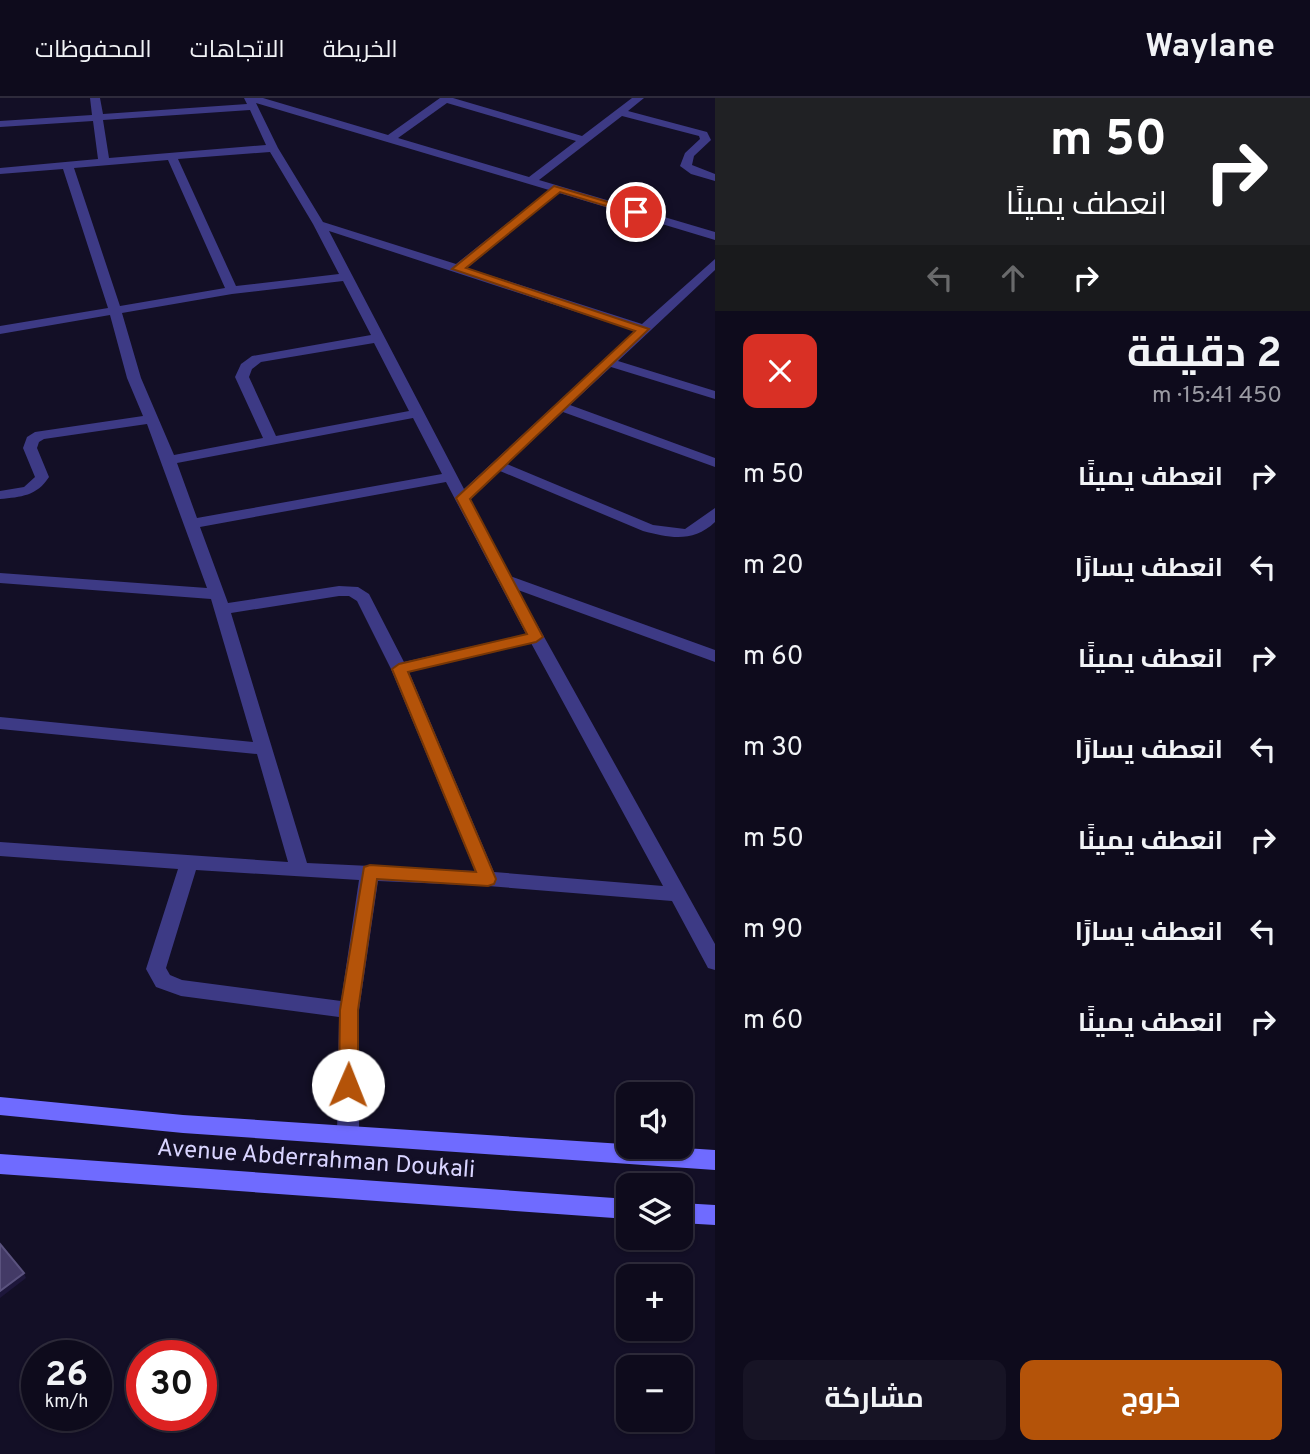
<!DOCTYPE html>
<html lang="ar">
<meta charset="utf-8">
<style>
:root{--surface:#0e0b1c;--page:#171425;--text:#f1f3f6;--muted:#9b9ba3;--line:#2e2b3b;--accent:#b45309}
body{margin:0;font-family:Overpass,Cairo,sans-serif;background:var(--page);color:var(--text);direction:rtl;height:100vh;display:flex;flex-direction:column;font-size:26px;white-space:nowrap}
*{box-sizing:border-box;margin:0}
p{font-size:23px;color:var(--muted)}
.icon{flex:none;width:38px;height:38px;fill:none;stroke:currentColor;stroke-width:2;stroke-linecap:round;stroke-linejoin:round}
.map{position:relative;flex:1;overflow:hidden;direction:ltr}
.side{display:flex;flex-direction:column;background:var(--surface);width:595px}
.side>*{flex:none}
.guide{background:#202124;color:#fff;overflow:hidden}
.tools{position:absolute;left:616px;top:984px;display:grid;gap:14px}
.tools a{display:grid;place-items:center;width:77px;height:77px;border-radius:14px;background:var(--surface);box-shadow:0 2px 5px #0004,0 0 0 2px var(--line);font-size:35px}
.speed{position:absolute;left:21px;top:1242px;display:flex;gap:14px;font-size:35px;font-weight:700;text-align:center}
.speed>*{display:grid;place-content:center;width:91px;height:91px;border-radius:50%;background:var(--surface);box-shadow:0 2px 5px #0004,0 0 0 2px var(--line);line-height:1}
.speed small{font-size:18px;font-weight:400}
.speed .limit{border:10px solid #d22;background:#fff;color:#111}
.pin{position:absolute;display:grid;place-items:center;width:60px;height:60px;color:#fff;margin:-30px;border:4px solid #fff;border-radius:50%;box-shadow:0 2px 7px #0007}
.me{position:absolute;width:77px;margin:-38px;rotate:1deg;stroke-linejoin:round;filter:drop-shadow(0 0 5px #0008)}
.turn{display:flex;align-items:center;gap:24px;height:147px;padding:0 28px;font-size:32px}
.turn .icon{width:91px;height:91px;stroke-width:2.5}
.turn b{display:block;font-size:49px;line-height:60px}
.lanes{display:flex;align-items:center;height:66px;padding:0 28px;background:#0003;justify-content:center;gap:35px;direction:ltr}
.lanes .off{opacity:.35}
.round{display:grid;place-items:center;flex:none;width:74px;height:74px;border-radius:14px;background:var(--page)}
.headline{display:flex;align-items:center;justify-content:space-between;height:119px;padding:0 28px}
h1{font-size:42px;font-weight:700;line-height:52px}
.primary-button{display:flex;gap:14px;margin-top:auto;padding:14px 28px}
.primary-button a{flex:1;height:80px;border-radius:14px;background:var(--accent);color:#fff;font-size:28px;font-weight:700;line-height:80px;text-align:center}
.primary-button a+a{background:var(--page);color:var(--text)}
ul{padding:0;list-style:none}
li{display:flex;align-items:center;gap:21px;height:91px;padding:0 28px}
li div{flex:1}
li b{display:block;font-size:26px}
li em{font-style:normal}
header{display:flex;align-items:center;gap:42px;box-sizing:border-box;height:98px;padding:0 35px;background:var(--surface);border-bottom:2px solid var(--line)}
header strong{font-size:33px}
nav{display:flex;gap:38px;margin-inline-start:auto;font-size:24px}
main{display:flex;flex:1;min-height:0}
.map>svg:first-child{display:block}
</style>
<header>
<strong>Waylane</strong>
<nav><a>الخريطة</a><a>الاتجاهات</a><a>المحفوظات</a></nav>
</header>
<main>
<section class="side">
<div class="guide">
<div class="turn"><svg class="icon" aria-label="right" viewBox="0 0 24 24"><path d="M7 20v-9h11M14 6l5 5-5 5"/></svg><div><b>50 m</b>انعطف يمينًا</div></div>
<div class="lanes"><svg class="icon off" aria-label="left" viewBox="0 0 24 24"><path d="M17 20v-9H6M10 6l-5 5 5 5"/></svg><svg class="icon off" aria-label="ahead" viewBox="0 0 24 24"><path d="M12 20V5M6 11l6-6 6 6"/></svg><svg class="icon" aria-label="right" viewBox="0 0 24 24"><path d="M7 20v-9h11M14 6l5 5-5 5"/></svg></div>
</div>
<div class="headline"><div><h1>2 دقيقة</h1><p>450 m · 15:41</p></div><a class="round" style="background:#d93025;color:#fff"><svg class="icon" aria-label="close" viewBox="0 0 24 24"><path d="M6 6l12 12M18 6L6 18"/></svg></a></div>
<ul>
<li><svg class="icon" aria-label="right" viewBox="0 0 24 24"><path d="M7 20v-9h11M14 6l5 5-5 5"/></svg><div><b>انعطف يمينًا</b></div><em>50 m</em></li>
<li><svg class="icon" aria-label="left" viewBox="0 0 24 24"><path d="M17 20v-9H6M10 6l-5 5 5 5"/></svg><div><b>انعطف يسارًا</b></div><em>20 m</em></li>
<li><svg class="icon" aria-label="right" viewBox="0 0 24 24"><path d="M7 20v-9h11M14 6l5 5-5 5"/></svg><div><b>انعطف يمينًا</b></div><em>60 m</em></li>
<li><svg class="icon" aria-label="left" viewBox="0 0 24 24"><path d="M17 20v-9H6M10 6l-5 5 5 5"/></svg><div><b>انعطف يسارًا</b></div><em>30 m</em></li>
<li><svg class="icon" aria-label="right" viewBox="0 0 24 24"><path d="M7 20v-9h11M14 6l5 5-5 5"/></svg><div><b>انعطف يمينًا</b></div><em>50 m</em></li>
<li><svg class="icon" aria-label="left" viewBox="0 0 24 24"><path d="M17 20v-9H6M10 6l-5 5 5 5"/></svg><div><b>انعطف يسارًا</b></div><em>90 m</em></li>
<li><svg class="icon" aria-label="right" viewBox="0 0 24 24"><path d="M7 20v-9h11M14 6l5 5-5 5"/></svg><div><b>انعطف يمينًا</b></div><em>60 m</em></li>
</ul>
<div class="primary-button"><a>خروج</a><a>مشاركة</a></div>
</section>
<div class="map">
<svg width="715" height="1356" viewBox="0 0 715 1356">
<rect width="100%" height="100%" fill="#130f26"/>
<g fill="none" stroke-linecap="round" stroke-linejoin="round">
<path fill="#3d3a85" fill-rule="evenodd" d="M90 0H100L103 16 247 6 244 0H263L388 37 440 0H453L582 38 632 0H644L628 13 707 34 711 42 694 58 692 67 715 76V83L691 76 680 68 685 55 700 41 699 38 622 18 539 82 715 134V142L559 95 467 170 642 226 715 161V172L618 263 715 293V301L611 269 570 307 715 360V369L563 314 507 366 653 427 685 431 715 410V424C693 445 670 440 643 433L500 373 470 402 510 478 715 552V564L518 492 715 846V872L708 870 672 803 488 788 378 783 359 912V1037L356 1044 348 1046 340 1044 337 1037 339 919 181 898 156 889 146 871 178 771 0 758V744L288 764 257 656 0 631V619L253 644 211 501 0 485V475L207 490 147 326 44 341 39 344 37 350 49 379C37 398 21 399 0 401V393L24 389 35 379 23 350 27 339 35 334 143 318 127 280 110 217 0 236V228L108 210 63 71 0 76V70L98 61 93 23 0 29V23L92 17ZM256 5 549 92 456 166 323 124 278 50ZM447 5 576 43 529 79 398 40ZM250 12 266 47 109 60 103 22ZM270 54 313 126 339 176 236 188 178 61ZM168 62 225 190 120 208 74 70ZM329 133 635 233 464 391ZM343 183 371 237 252 258 241 266 235 279 263 340 174 357 141 280 122 215 232 196ZM374 245 409 313 276 338 249 279 252 271 261 264ZM413 320 442 376 197 420 177 365ZM446 384 526 536 404 564 369 496 358 489 339 488 228 505 200 429ZM339 498H349L357 503 391 571 475 773 307 765 231 515ZM531 545 663 788 494 774 409 574ZM196 772 359 782 341 903 182 882 170 877 166 870Z"/>
<g fill="#6f6bff" fill-rule="evenodd">
<path d="M0 999 183 1017 715 1052V1072L183 1035 0 1017Z"/>
<path d="M0 1056 628 1101V1121L0 1076Z"/>
<path d="M681 1105 715 1107V1127L681 1125Z"/>
</g>
</g>
<path fill="#1d163a" d="M24 1175 26 1180 0 1200V1193Z"/>
<path fill="#433a66" stroke="#5a527e" stroke-width="2" d="M0 1146 24 1175 0 1193Z"/>
<path fill="#b45309" stroke="#753606" stroke-width="2" d="M554 88 642 114 636 117 560 94 466 170 649 231 470 401 543 539 536 544 408 574 496 781 494 786 488 788 377 781 358 912V987L355 992 348 995 342 992 339 987 340 912 364 769 370 767 476 774 392 571 399 566 527 536 456 400 635 233 452 171Z"/>
<g text-anchor="middle" dominant-baseline="central" stroke-width="7" stroke-linejoin="round" paint-order="stroke">
<g font-size="24" fill="#d9d4ff" stroke="#130f26">
<text transform="translate(316 1062) rotate(4)">Avenue Abderrahman Doukali</text>
</g>
</g>
</svg>
<div class="tools">
<a><svg class="icon" aria-label="sound" viewBox="0 0 24 24"><path d="M4 9h4l5-4v14l-5-4H4zM17 9q2 3 0 6"/></svg></a>
<a><svg class="icon" aria-label="layers" viewBox="0 0 24 24"><path d="M12 4l9 5-9 5-9-5zM3 14l9 5 9-5"/></svg></a>
<a>+</a>
<a>−</a>
</div>
<div class="speed"><div>26<small>km/h</small></div><div class="limit">30</div></div>
<div class="pin" style="left:636px;top:114px;background:#d93025"><svg class="icon" aria-label="arrive" viewBox="0 0 24 24"><path d="M6 21V4h12l-3 4 3 4H6"/></svg></div>
<svg class="me" style="left:348px;top:987px" viewBox="-20 -20 40 40"><circle r="19" fill="#fff"/><path d="M0-13L10 11 0 6-10 11z" fill="#b45309"/></svg>
</div>
</main>
